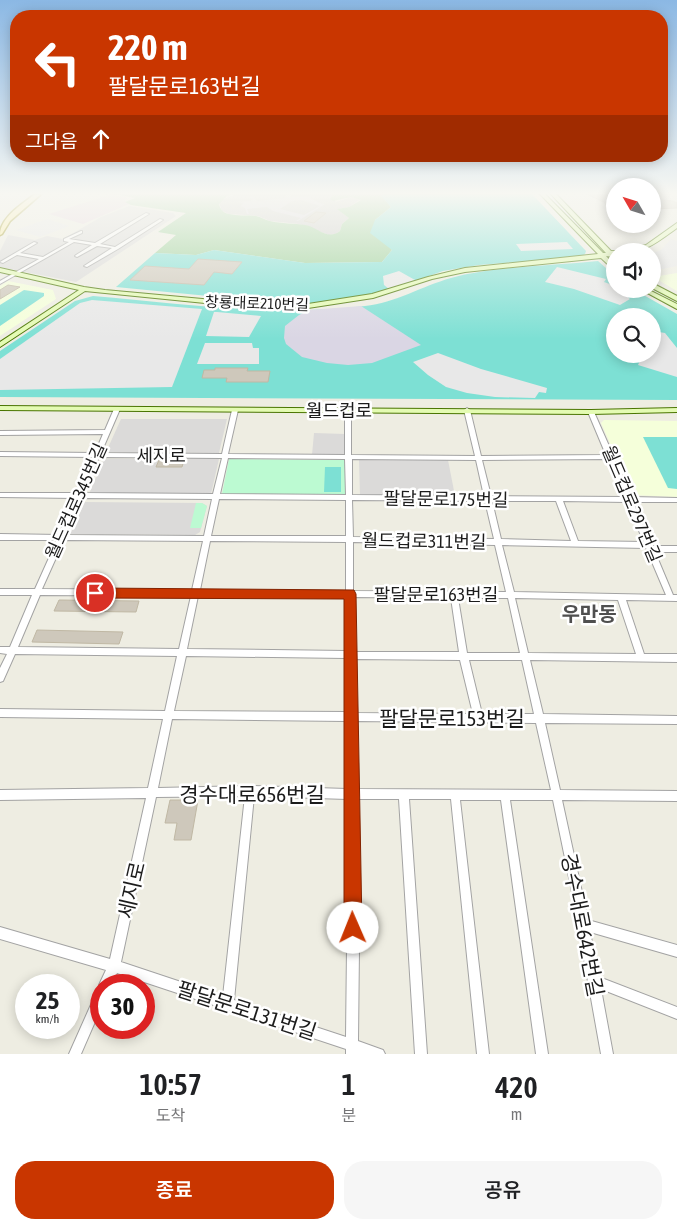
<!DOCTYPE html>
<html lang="ko">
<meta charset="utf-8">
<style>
:root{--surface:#fff;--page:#f6f6f6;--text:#202124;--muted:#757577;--accent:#c93600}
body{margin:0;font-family:"Asap Condensed","Noto Sans KR",sans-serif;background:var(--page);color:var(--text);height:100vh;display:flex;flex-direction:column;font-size:19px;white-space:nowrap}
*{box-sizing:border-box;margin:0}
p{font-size:16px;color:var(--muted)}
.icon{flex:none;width:28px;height:28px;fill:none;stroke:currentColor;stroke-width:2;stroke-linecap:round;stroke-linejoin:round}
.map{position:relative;height:1054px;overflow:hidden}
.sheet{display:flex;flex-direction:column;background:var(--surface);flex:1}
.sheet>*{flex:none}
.top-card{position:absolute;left:10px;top:10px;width:658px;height:152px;border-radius:20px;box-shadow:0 2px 12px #0003;background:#c93600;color:#fff;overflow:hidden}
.needle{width:32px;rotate:309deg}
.buttons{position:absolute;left:606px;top:178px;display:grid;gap:10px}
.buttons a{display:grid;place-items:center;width:55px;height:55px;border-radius:50%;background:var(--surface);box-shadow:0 2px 12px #0003;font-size:25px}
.speed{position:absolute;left:15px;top:974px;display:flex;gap:10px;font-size:25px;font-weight:700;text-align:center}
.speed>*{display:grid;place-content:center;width:65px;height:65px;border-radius:50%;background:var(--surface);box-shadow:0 2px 12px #0003;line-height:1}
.speed small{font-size:12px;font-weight:400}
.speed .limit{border:8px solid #d22;background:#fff;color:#111}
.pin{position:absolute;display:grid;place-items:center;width:42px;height:42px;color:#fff;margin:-21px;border:2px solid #fff;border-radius:50%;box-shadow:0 1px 5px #0007}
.me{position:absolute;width:55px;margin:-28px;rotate:359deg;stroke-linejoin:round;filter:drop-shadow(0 0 4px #0008)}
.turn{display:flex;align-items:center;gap:18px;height:105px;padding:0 15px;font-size:22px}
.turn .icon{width:65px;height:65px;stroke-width:2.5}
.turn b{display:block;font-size:35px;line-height:42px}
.then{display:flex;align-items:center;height:48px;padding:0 15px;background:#0003;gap:10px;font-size:19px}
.eta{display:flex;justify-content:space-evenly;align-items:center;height:85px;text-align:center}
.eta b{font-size:30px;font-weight:600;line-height:35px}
.primary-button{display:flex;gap:10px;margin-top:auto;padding:10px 15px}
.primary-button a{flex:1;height:58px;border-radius:20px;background:var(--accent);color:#fff;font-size:20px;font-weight:600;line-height:58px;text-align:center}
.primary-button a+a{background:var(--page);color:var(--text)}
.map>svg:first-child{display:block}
</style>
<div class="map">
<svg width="677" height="1054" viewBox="0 0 677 1054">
<rect width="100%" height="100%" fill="#eeede2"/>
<g fill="#dbdad9">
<path d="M129 206 173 213 176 216 76 282 0 267V251L8 235 35 240 47 236 63 239 101 217Z"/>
<path d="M121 419H227L219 453 109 452 107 450Z"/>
<path d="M314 433 345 434 344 455H312Z"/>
<path d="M217 458 219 459 211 494H89L104 459Z"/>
<path d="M359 460H448L455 496H360Z"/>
<path d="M85 502 202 503 207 506 200 532 195 535 70 534Z"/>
</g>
<path fill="#e7d3de" d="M112 194 128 198 124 201 129 204 83 224 49 214Z"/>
<g fill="#f5ffda">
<path d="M677 273V291L653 277Z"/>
<path d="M8 281 53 290 56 299 0 336V286Z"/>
<path d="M604 420 677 421V497L633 495 601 423Z"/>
</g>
<path fill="#cacaca" d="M241 192H331L336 202 351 197 361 199 349 207 338 209 349 218 342 224 340 231 336 234 329 235 299 224 270 221 258 216 229 214 222 211 219 203 221 200Z"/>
<path fill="#97cf95" d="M132 192H241L227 196 219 204C220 209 223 213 229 214 237 216 247 215 256 216 261 217 265 220 270 221 281 224 295 223 305 225 318 227 327 241 340 231L342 224 349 218 337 209 349 207 361 200 351 197 333 201 330 199 332 196 331 192H387L382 196 391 207 375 220 392 250 382 262 305 263 214 250 196 255 155 253 176 235 158 232 186 213 131 205 125 202 135 198 114 194Z"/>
<g fill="#bcfad2">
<path d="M229 459 345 460V494H222Z"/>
<path d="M196 503H202L207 506 201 528H190Z"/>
</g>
<g fill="#7de0d4" fill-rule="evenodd">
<path d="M387 192H530L586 251 585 254 580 257 479 265 443 271 390 290 367 297 328 303H266L239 299 116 287 155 253 196 255 214 250 305 263 382 262 392 250 370 233 375 220 391 207 381 196Z"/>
<path d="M598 261 615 276V289H633L677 314V400L0 397V351L75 301 93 296C183 304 274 317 365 306 395 303 422 286 451 278 494 266 552 266 598 261ZM615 316H652V354H615Z"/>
<path d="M24 290 44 293V296L0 326V305Z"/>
<path d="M643 437H677V489L668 488Z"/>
<path d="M325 467H341V492H324Z"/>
</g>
<g fill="#e8e8e8">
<path d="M47 219 69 226 40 237 16 230Z"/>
<path d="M671 239 677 241V266L653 271V253L661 250Z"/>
<path d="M567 242 573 249 521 251 516 244Z"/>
<path d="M557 267 606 279 604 282 615 286V289H618L630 299 620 305 574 289 545 282Z"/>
<path d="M399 271 415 280 389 289 384 285 383 276Z"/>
<path d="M92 300 202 309 172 387 0 390V359L80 303Z"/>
<path d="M214 312H217L261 316 249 337 206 336Z"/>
<path d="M653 331 665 333 677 348V377L638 365 643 354H652Z"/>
<path d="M205 343H252L253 348H259V364H197Z"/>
<path d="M438 353 481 369 547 388 546 393 539 392 535 398 495 397 467 393 446 387 428 375 413 362Z"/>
</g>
<g fill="#dad6e4" fill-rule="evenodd">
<path d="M288 192H291L290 197H309L319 203 325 204 298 221H296L301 218 273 211 267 207 247 209 249 214H247L245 208 241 206 243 203 238 202 251 201 253 199 249 197H253L257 201 285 198ZM292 201 301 200 320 206 304 215 280 209Z"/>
<path d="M361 306 421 345 372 363 348 365 327 363 302 357 286 344 284 338 285 326 299 315 309 310Z"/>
</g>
<g fill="#cec8bb" stroke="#c0b8a4">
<path d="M582 192 615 193V217L604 202Z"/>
<path d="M652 199 673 201 677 203V208L652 209Z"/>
<path d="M316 212 326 213 314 223 304 221Z"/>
<path d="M198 259 242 262 232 274 214 272 204 285 130 280 145 266 189 269Z"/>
<path d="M8 285 20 287 0 299V290Z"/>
<path d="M215 368H248L247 371H270L268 382H226L227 378H202L204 370H215Z"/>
<path d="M159 460H184L182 467H156Z"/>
<path d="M59 600 139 601 136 612 54 611Z"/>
<path d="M37 630 123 632 119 644 32 642Z"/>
<path d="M170 800H198L191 840H174L177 823H165Z"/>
</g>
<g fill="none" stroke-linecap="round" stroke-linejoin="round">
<g stroke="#a3a3a3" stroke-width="2">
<g id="street">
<path d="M146 213 149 214 100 244 115 247 160 219 163 220 118 249 87 267 84 266 112 248 97 246 77 257 75 256 76 255 92 245 74 242 0 284V281L39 259 17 255 3 263 0 262 34 242 37 243 20 253 43 257 69 242 64 241V239L81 231H82V233L69 239 95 243Z"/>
<path d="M117 407 120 409 101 453 222 454 232 410 235 408 238 410 228 454 345 455V410L348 408 351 410V455L475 456 464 410 467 408 470 410 481 456 606 455 588 412 591 410 594 412 613 455 615 457 614 458 631 497 677 498V502H633L652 546H677V552H655L673 595H677V601L626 600 644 654H677V662L530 660 543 714 677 716V724L545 723 560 790 677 791V801L562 800 588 920 677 945V957L590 932 599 977 677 1007V1019L601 989 613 1054H601L572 892 553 800H510L548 1054H536L501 800H460L489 1054H477L451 799H409L427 1054H415L399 799H356L359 948 358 1041 383 1050 385 1054H346V1049L117 973 111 985H101V1008L81 1054H69L97 991 101 989 99 985 106 970 0 939V927L110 959 146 798 0 800V790L148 788 163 719 0 717V709L165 711 177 656 15 654 3 681 0 682V668L7 654 0 653V647H10L32 595H0V589H35L57 540H0V534L59 535 75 498 0 497V493H77L93 457 0 456V452L95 453 103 434 0 435V431L105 430 114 409ZM99 457 222 458 213 494 84 493ZM228 458 345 459 346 495 220 494ZM352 459 476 460 484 496 352 495ZM608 459 624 497 491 496 482 460ZM82 498 212 499 204 536 66 535ZM219 499 346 500V536H211ZM352 500 485 501 494 539 353 537ZM492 501H556L571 541 501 539ZM563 501 626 502 644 542 578 541ZM64 540 203 541 192 590 42 589ZM210 541 346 542V591L200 590ZM353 542 495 545 506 592 353 591ZM502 545 646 548 666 595 514 592ZM40 595 191 596 179 649 18 647ZM198 596 346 597V651L187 649ZM354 597 451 598 459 652H354ZM458 598H508L520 653H467ZM515 598 618 600 636 654 528 653ZM186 656 346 658V712L174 711ZM354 659 460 660 473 714 355 713ZM469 660H522L534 714H482ZM172 719 346 721 347 789 250 786 158 788ZM355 721 536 723 551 790 356 789ZM245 796 223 996 121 962 156 797ZM254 796 347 799V948L346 1037 234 1000Z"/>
</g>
</g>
<g stroke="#4a7502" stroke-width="2">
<g id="secondary">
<path d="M538 192H543L603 253H606L549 192H554L611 251H617L614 254V257L606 256 615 266V271L601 258 465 272 432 279 373 298 308 308 235 306 85 291 0 347V342L79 290 0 272V268L84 287 105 290 235 302 308 304 372 294 428 277 465 268 598 254Z"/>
<path d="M677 223V228C657 242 647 253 621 251L646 245Z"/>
<path d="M652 283 677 296V301L652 288Z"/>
<path d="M640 289H647L677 304V309Z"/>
<path d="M0 406 591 410 677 408V412L591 414 0 410Z"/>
</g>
</g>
<g stroke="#958b00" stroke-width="3">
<path id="primary" d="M35 194 40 195 10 221 2 234 0 235C0 217 23 204 35 194Z"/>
</g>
<use href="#street" fill="#fff" fill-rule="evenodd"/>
<use href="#secondary" fill="#e4fbb3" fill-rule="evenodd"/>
<use href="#primary" fill="#feed97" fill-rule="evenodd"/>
</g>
<linearGradient id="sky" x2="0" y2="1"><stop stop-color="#8bb8e4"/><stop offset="0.57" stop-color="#f7f7f2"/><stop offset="1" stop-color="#f7f7f2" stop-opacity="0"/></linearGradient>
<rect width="677" height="339" fill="url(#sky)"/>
<path fill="#c93600" stroke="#832300" d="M95 588 354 590 356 594 362 928 360 935 353 938 347 935 344 928V599L95 598 91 596 89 593 91 589Z"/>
<g text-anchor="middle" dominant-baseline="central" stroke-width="5" stroke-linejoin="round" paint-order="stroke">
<g font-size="15" fill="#1c1c1c" stroke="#fff">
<text transform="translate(257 303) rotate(2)">창룡대로210번길</text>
</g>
<g font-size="18" fill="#1c1c1c" stroke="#fff">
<text x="339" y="410">월드컵로</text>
<text x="161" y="455">세지로</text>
<text transform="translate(446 499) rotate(1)">팔달문로175번길</text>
<text transform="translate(76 501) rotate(-66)">월드컵로345번길</text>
<text transform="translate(632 504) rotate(67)">월드컵로297번길</text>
<text transform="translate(424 541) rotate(1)">월드컵로311번길</text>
<text x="436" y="594">팔달문로163번길</text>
</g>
<g font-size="20" font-weight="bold" fill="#4f4f4f" stroke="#fff">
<text x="589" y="613">우만동</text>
</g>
<g font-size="21" fill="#1c1c1c" stroke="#fff">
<text x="452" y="718">팔달문로153번길</text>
<text x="252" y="794">경수대로656번길</text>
<text transform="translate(131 890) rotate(-77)">세지로</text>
<text transform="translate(583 925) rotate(79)">경수대로642번길</text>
<text transform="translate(247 1010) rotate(18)">팔달문로131번길</text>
</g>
</g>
</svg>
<div class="buttons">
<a><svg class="needle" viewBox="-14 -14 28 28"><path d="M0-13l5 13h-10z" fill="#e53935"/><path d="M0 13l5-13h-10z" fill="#757577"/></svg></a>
<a><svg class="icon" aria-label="sound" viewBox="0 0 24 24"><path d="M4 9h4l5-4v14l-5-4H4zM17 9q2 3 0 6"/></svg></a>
<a><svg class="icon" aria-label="search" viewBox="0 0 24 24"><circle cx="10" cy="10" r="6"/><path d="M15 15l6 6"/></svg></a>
</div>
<div class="speed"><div>25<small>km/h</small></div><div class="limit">30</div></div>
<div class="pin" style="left:95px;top:593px;background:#d93025"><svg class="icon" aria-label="arrive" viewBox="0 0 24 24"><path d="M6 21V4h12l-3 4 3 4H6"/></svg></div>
<svg class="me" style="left:353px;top:928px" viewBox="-20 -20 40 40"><circle r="19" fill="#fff"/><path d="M0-13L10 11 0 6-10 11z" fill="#c93600"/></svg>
<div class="top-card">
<div class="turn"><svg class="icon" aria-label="left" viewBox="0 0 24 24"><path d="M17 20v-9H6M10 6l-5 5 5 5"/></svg><div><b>220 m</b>팔달문로163번길</div></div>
<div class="then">그다음<svg class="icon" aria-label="ahead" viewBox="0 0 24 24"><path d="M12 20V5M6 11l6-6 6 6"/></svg></div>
</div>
</div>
<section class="sheet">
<div class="eta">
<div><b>10:57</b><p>도착</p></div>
<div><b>1</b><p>분</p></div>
<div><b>420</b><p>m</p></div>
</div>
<div class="primary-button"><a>종료</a><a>공유</a></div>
</section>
